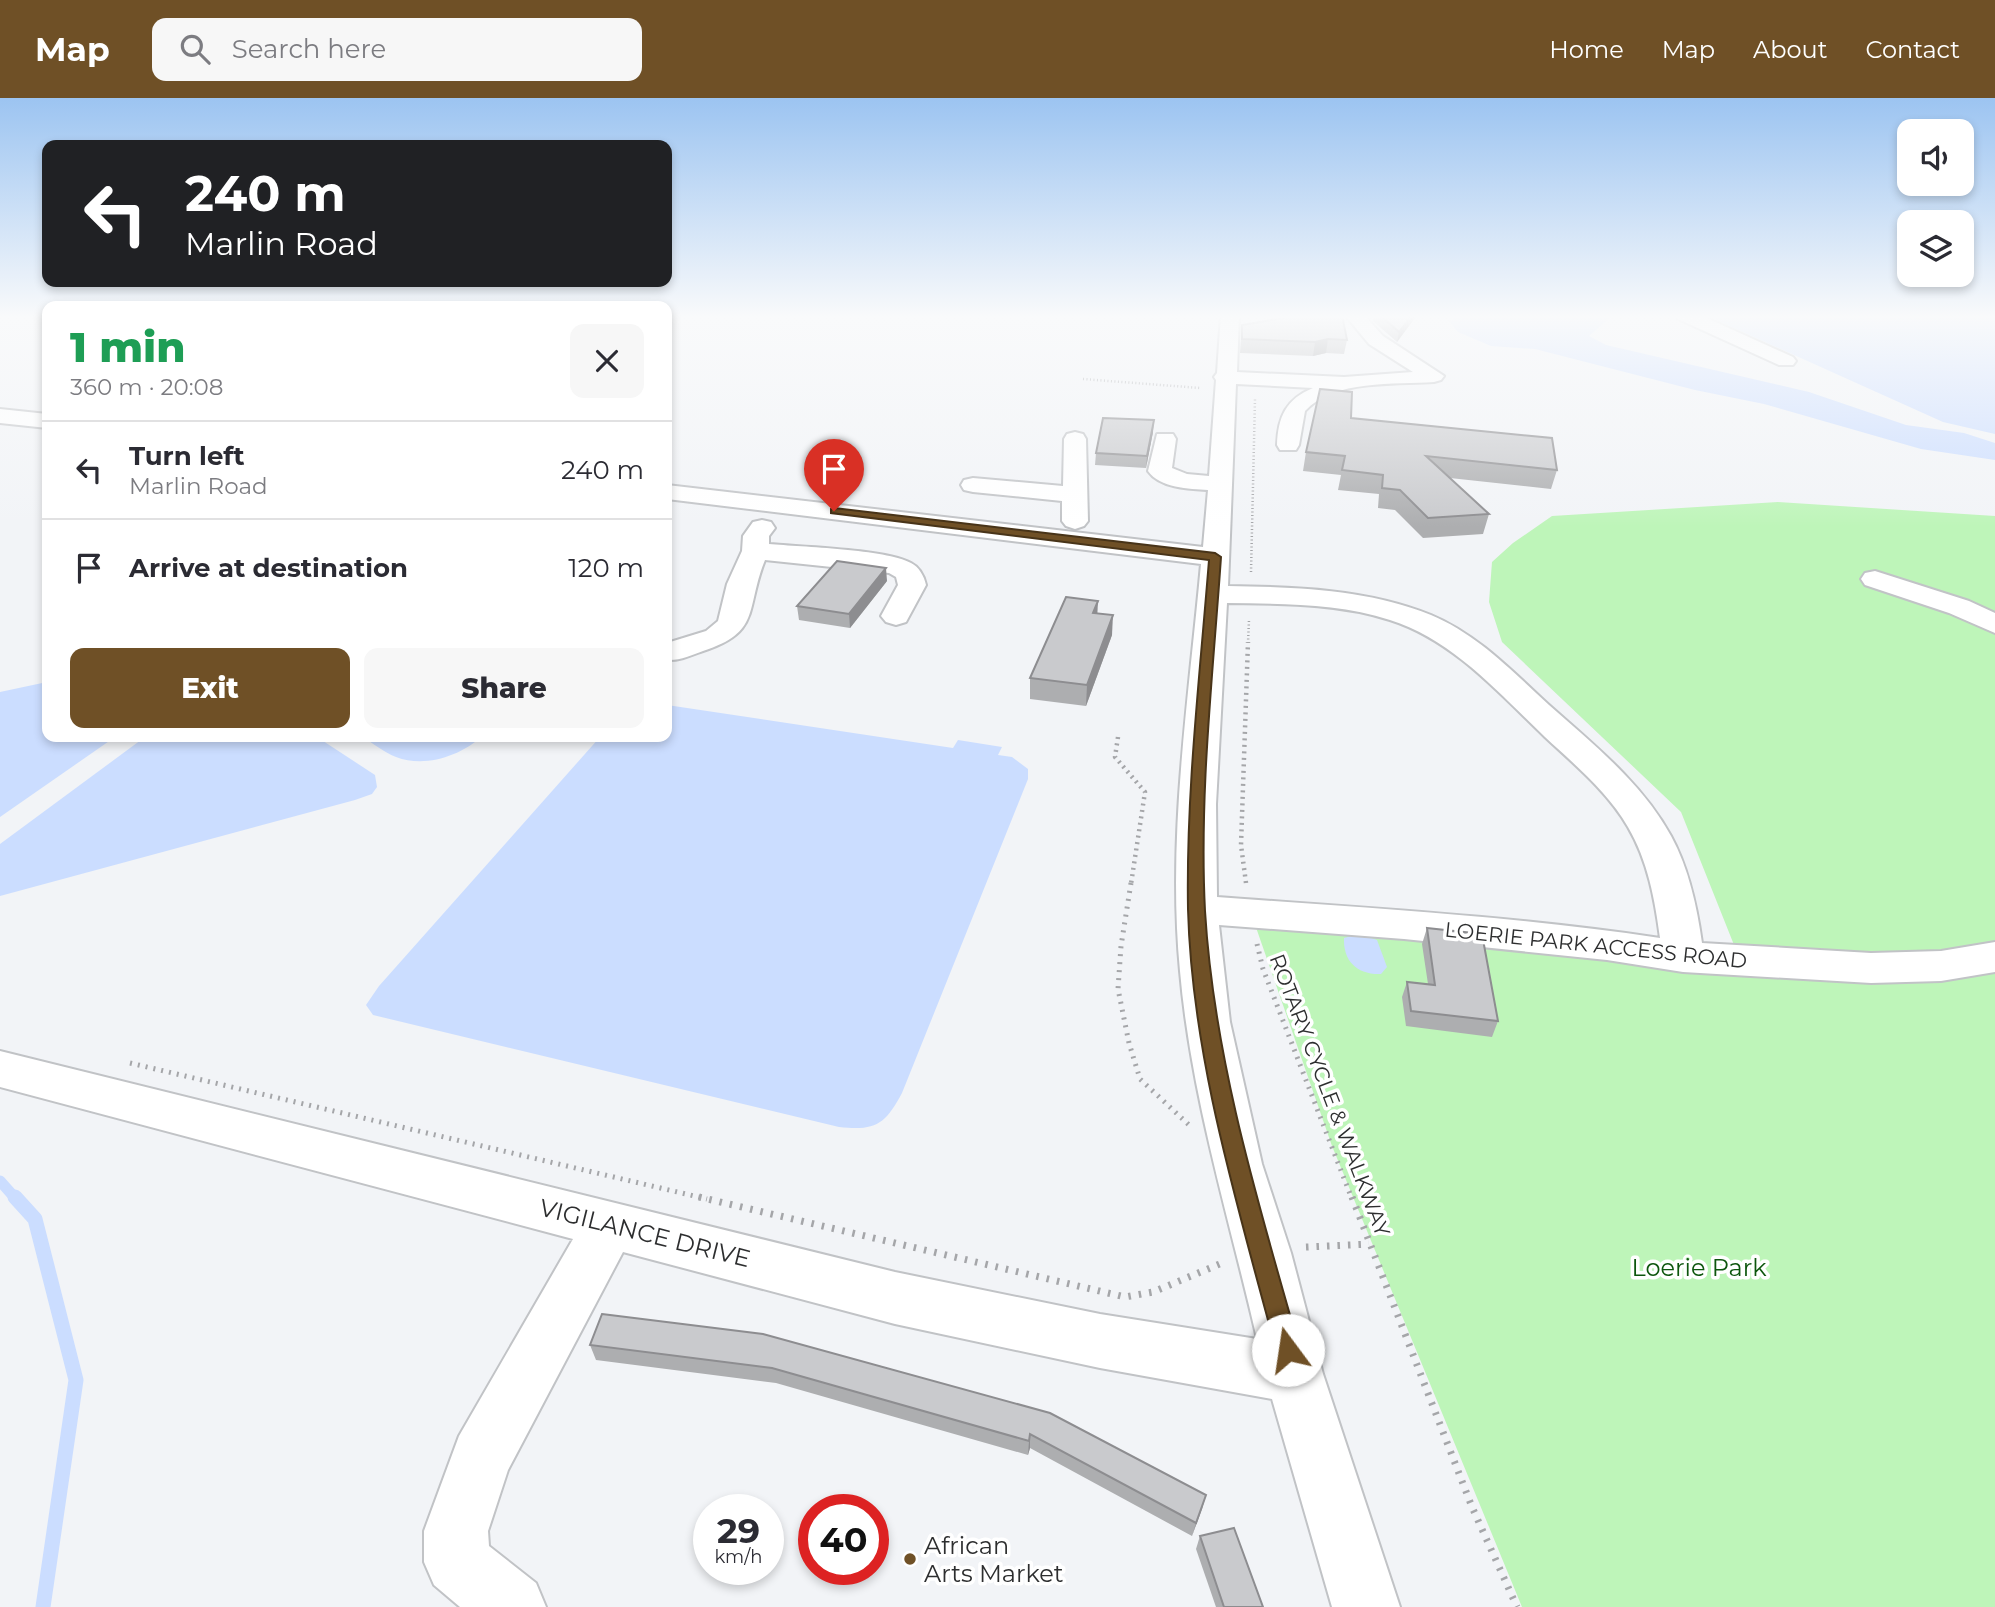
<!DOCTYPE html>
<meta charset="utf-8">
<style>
:root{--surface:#fff;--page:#f7f7f7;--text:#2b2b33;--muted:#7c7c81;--line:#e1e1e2;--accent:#6f5026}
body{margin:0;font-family:Montserrat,sans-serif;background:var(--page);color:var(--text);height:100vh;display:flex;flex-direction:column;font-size:26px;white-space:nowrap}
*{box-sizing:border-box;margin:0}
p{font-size:23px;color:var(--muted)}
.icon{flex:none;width:38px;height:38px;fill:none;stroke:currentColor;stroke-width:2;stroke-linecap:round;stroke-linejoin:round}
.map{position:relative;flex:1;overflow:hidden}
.drawer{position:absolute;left:42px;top:203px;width:630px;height:441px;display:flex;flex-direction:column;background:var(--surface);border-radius:14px;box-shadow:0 4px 10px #0003}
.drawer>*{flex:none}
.guide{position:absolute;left:42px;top:42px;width:630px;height:147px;border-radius:14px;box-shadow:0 4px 10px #0003;background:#202124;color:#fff;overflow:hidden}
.tools{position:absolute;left:1897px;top:21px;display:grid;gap:14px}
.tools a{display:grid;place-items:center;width:77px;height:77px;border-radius:14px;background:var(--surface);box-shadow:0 4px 10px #0003;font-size:35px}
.speed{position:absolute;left:693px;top:1396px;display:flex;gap:14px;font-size:35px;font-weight:700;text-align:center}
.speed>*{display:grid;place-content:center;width:91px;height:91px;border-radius:50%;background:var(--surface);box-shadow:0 4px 10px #0003;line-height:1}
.speed small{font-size:18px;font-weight:400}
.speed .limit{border:10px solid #d22;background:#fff;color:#111}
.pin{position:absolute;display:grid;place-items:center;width:60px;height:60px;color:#fff;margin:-72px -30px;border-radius:50% 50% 50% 0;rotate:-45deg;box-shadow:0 0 7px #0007}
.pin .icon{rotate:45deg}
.me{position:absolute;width:77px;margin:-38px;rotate:346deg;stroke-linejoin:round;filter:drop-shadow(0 0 5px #0008)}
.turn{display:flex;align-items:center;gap:24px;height:147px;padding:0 28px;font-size:32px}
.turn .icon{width:91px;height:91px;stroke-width:2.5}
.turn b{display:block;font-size:49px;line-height:60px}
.round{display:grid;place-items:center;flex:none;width:74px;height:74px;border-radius:14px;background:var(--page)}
.overview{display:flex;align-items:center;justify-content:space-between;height:119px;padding:0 28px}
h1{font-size:42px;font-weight:800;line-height:52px;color:#1e9e55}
.primary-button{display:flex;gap:14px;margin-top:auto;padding:14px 28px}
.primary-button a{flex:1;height:80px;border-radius:14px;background:var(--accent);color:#fff;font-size:28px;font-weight:800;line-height:80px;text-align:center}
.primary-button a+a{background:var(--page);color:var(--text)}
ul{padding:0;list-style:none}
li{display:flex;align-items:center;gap:21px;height:98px;padding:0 28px;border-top:2px solid var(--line)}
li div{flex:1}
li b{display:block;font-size:26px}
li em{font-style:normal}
header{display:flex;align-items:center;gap:42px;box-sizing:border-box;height:98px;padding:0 35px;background:var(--accent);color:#fff}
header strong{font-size:33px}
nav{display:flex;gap:38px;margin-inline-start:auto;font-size:24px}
.search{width:490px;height:63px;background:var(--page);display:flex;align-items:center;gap:18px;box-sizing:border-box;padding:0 24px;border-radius:14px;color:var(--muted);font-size:26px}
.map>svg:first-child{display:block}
</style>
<header>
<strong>Map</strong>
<div class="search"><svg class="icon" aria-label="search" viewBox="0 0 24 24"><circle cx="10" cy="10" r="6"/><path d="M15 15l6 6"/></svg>Search here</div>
<nav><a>Home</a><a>Map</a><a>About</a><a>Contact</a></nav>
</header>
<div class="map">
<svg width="1995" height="1509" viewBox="0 0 1995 1509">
<rect width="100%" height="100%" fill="#f2f4f7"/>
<path fill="#bef5b9" d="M1778 404 1995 418V1509H1522L1332 1048 1251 815 1746 877 1681 714 1502 544 1489 504 1492 464 1513 445 1552 418Z"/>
<g fill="#cbddff">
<path d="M1461 217H1613L1589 238 1606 247 1809 294 1906 327 1964 335 1995 345V362L1921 351 1764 306 1695 292 1535 251 1491 248 1458 234 1449 223Z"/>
<path d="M1705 217H1995V336L1943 324Z"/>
<path d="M47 584V639H115L0 719V594Z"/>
<path d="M667 607 953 650 958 642 1002 649 998 657 1012 659 1028 671V681L902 995C885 1027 875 1033 839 1029L373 917 366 907 379 888 600 639H667Z"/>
<path d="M145 639H317L375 677 377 689 372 696 355 702 0 798V746Z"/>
<path d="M362 639H481C460 658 425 670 396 659 385 655 373 645 362 639Z"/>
<path d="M1359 836 1377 842 1387 869 1381 876C1357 877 1343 863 1344 840Z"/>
</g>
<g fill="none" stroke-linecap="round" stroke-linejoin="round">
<path stroke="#cbddff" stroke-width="11" d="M0 1083 16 1101"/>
<path stroke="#cbddff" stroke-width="15" d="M15 1099 35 1121 76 1282 43 1509"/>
<g stroke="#c1c3c6" stroke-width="4">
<g id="minor">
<path d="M1221 217H1239L1237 274 1344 279 1413 274 1369 246 1345 217H1364L1383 238 1444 278 1441 282 1434 284C1395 287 1334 281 1305 313L1299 347 1296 352H1280L1277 347C1278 319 1286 301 1313 290L1236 286 1228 488C1296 489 1367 491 1431 517 1477 536 1513 574 1549 607 1594 647 1642 685 1671 738 1689 771 1697 809 1702 845L1871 855 1941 853 1995 844V874L1941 883 1871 885 1683 874 1607 862 1404 841 1219 827 1230 924 1262 1066 1291 1155 1323 1276 1400 1509H1332L1272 1301 1100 1270 895 1226 623 1154 508 1372 488 1433 489 1448 536 1485 546 1509H460L434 1487 424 1464V1433L459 1338 573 1141 0 989V953L895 1174 1100 1216 1257 1241C1229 1119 1191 999 1180 873 1167 738 1189 599 1201 466L667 401V387L1203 449 1208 392C1189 391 1160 390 1148 373L1157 336H1173L1176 341 1172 370 1187 376 1209 378 1216 282 1214 279 1217 275ZM1227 505C1281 506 1338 505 1390 522 1453 542 1499 595 1545 639 1574 666 1608 694 1628 729 1648 763 1655 802 1660 840 1514 818 1365 810 1217 799L1216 706Z"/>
<path d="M1675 217H1700L1793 259 1796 263 1793 267H1779L1678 221Z"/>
<path d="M0 311 47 316V330L0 325Z"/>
<path d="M1075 334 1083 336 1086 341 1088 423 1084 428 1075 431 1066 428 1062 423V403L973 394 964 392 961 387 964 382 973 380 1063 388 1064 341 1067 336Z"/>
<path d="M762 422 771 424 775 430 769 438V446C802 449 885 451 911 465 919 469 924 478 926 487L906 524 896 527 886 524 881 518 898 487 896 479 889 475 765 462C745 511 762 534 703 553 692 557 679 563 667 562V545L706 533 718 523 727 486 742 453 743 438 753 424Z"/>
<path d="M1875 473 1969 503 1995 515V535L1949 515 1865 487 1861 481 1865 475Z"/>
</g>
</g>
<g stroke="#a5a6a9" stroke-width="2.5" stroke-dasharray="1 2.5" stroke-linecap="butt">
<path d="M1083 281 1200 290"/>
<path d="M1251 474 1255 301"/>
<path d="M1248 545 1249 522"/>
</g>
<g stroke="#a5a6a9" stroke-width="4.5" stroke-dasharray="2 4.5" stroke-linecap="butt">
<path d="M1118 639 1115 659 1145 694 1131 786"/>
<path d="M1246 785 1241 747 1248 544"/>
</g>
<g stroke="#a5a6a9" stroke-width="5" stroke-dasharray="2 6" stroke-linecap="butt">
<path d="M1131 785 1121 848 1118 891 1129 945 1140 981 1189 1027"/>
<path d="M1257 846 1263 871 1352 1101"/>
<path d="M130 965 707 1101"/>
</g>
<g stroke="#a5a6a9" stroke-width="7" stroke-dasharray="2.5 8" stroke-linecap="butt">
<path d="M699 1099 1125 1199 1153 1194 1222 1165"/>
<path d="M1352 1099 1472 1409 1517 1509"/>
<path d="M1306 1149 1369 1146"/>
</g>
<use href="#minor" fill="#fff" fill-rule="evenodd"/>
</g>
<g fill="#adaeb0">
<path d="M1279 217H1342L1347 242 1344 256 1326 255 1313 258 1240 255 1242 227 1280 221Z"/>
<path d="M1374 217H1417L1397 244 1373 223Z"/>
<path d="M1351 320 1557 372 1551 391 1450 380 1489 416 1483 436 1423 440 1395 412 1378 410 1379 396 1338 392 1341 377 1303 373 1306 354Z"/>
<path d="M1153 334 1146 370 1095 367 1096 355Z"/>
<path d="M887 483 850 530 799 522 797 508Z"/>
<path d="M1097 515 1112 537 1086 608 1030 601V580Z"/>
<path d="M1427 830 1498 923 1492 939 1406 928 1402 899 1407 884 1428 886 1422 846Z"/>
<path d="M763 1236 1206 1397 1192 1438 1030 1350 1028 1357 776 1285 596 1262 590 1247Z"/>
<path d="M1200 1438 1263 1509H1216L1196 1451Z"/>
</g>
<g fill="#8d8d90">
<path d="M1412 217H1417L1397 244 1399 234Z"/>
<path d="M1328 241 1326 255 1313 258 1315 244Z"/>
<path d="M1154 322 1153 334 1146 370 1147 358Z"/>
<path d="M886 470 887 483 850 530 849 516Z"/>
<path d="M1098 503 1097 523 1093 515Z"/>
<path d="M1113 517 1112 537 1086 608 1087 587Z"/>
<path d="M1030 1336V1350L1028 1357 1029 1343Z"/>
<path d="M1206 1397 1202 1411 1192 1438 1196 1425Z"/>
</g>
<g fill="#c9cacd" stroke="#8d8d90" stroke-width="2">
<path d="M1282 217H1342L1347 242 1328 241 1315 244 1242 241V227L1283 220Z"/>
<path d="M1380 217H1412L1399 234Z"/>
<path d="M1320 291 1352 294 1351 320 1552 340 1557 372 1426 358 1489 416 1428 420 1400 392 1382 390 1383 377 1342 372 1345 358 1306 354Z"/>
<path d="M1103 320 1154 322 1147 358 1096 355Z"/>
<path d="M837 463 886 470 849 516 797 508Z"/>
<path d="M1066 499 1098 503 1093 515 1113 517 1087 587 1030 580Z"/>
<path d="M1427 830 1482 836 1498 923 1411 913 1407 884 1435 887Z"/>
<path d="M602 1216 763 1236 1050 1315 1206 1397 1196 1425 1030 1336 1029 1343 772 1270 590 1247Z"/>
<path d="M1234 1430 1263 1509H1224L1200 1438Z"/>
</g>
<linearGradient id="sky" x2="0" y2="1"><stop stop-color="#9cc4f1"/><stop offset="0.51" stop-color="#f9fafb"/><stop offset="1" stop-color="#f9fafb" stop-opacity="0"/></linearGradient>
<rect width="1995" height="429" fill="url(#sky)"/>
<path fill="#6f5026" stroke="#483419" stroke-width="2" d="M834 410 1215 455 1221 459C1213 576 1199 696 1205 813 1214 963 1259 1108 1300 1252L1297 1260 1288 1263 1280 1260 1276 1252C1238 1108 1192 961 1188 811 1186 694 1200 577 1209 462L831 415V411Z"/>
<circle fill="#6f5026" stroke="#fff" stroke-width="2.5" cx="910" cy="1461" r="7"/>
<g text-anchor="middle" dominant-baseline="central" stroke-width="7" stroke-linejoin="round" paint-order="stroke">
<g font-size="21" fill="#2d2e2f" stroke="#fff">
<text transform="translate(1596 847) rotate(6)">LOERIE PARK ACCESS ROAD</text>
<text transform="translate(1330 997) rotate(69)">ROTARY CYCLE &amp; WALKWAY</text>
</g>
<g font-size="24" fill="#2d2e2f" stroke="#fff">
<text transform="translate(645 1135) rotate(14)">VIGILANCE DRIVE</text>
</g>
<g font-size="24" fill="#0d560d" stroke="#fff">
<text x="1699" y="1169">Loerie Park</text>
</g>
<g font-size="24" fill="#2d2e2f" stroke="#fff" text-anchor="start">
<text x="924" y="1447">African<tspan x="924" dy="28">Arts Market</tspan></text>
</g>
</g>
</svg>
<div class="tools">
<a><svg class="icon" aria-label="sound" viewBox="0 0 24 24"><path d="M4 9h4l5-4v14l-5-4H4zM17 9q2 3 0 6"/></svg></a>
<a><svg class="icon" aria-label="layers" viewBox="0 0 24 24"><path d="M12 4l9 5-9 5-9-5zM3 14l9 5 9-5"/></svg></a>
</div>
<div class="speed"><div>29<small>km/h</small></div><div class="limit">40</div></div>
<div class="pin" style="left:834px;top:413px;background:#d93025"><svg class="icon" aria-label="arrive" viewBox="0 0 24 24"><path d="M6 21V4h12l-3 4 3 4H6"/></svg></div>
<svg class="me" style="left:1288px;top:1252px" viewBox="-20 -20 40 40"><circle r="19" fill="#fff"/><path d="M0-13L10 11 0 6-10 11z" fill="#6f5026"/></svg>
<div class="guide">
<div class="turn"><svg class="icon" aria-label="left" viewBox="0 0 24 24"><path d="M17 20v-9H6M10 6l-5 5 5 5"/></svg><div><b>240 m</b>Marlin Road</div></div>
</div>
<section class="drawer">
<div class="overview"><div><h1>1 min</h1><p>360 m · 20:08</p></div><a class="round"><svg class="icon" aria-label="close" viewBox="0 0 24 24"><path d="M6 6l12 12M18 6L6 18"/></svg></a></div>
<ul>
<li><svg class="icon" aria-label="left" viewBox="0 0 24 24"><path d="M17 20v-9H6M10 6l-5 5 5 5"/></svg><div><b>Turn left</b><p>Marlin Road</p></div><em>240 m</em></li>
<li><svg class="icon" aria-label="arrive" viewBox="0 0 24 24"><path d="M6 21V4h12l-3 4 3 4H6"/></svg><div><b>Arrive at destination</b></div><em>120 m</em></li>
</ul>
<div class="primary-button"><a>Exit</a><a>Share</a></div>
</section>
</div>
